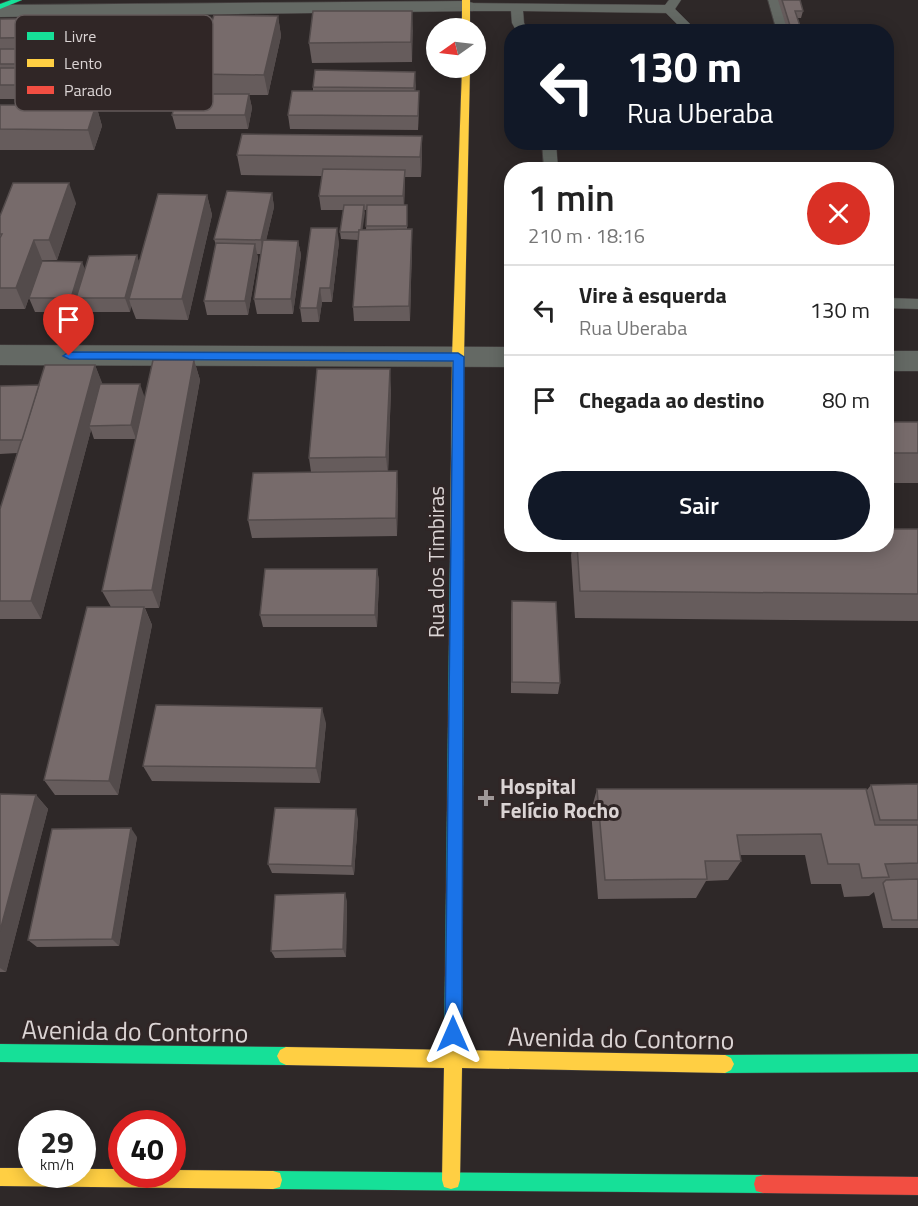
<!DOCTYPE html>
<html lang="pt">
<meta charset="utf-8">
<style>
:root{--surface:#fff;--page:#f2f2f2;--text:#222;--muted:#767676;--line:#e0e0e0;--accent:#111827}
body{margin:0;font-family:"Titillium Web",sans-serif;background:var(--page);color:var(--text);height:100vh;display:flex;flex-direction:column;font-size:22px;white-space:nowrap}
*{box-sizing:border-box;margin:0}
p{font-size:20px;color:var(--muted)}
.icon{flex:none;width:33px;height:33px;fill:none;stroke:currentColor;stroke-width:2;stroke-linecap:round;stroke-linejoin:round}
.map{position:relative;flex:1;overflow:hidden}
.details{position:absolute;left:504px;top:162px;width:390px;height:390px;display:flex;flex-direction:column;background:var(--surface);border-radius:24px;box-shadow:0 3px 15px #0003}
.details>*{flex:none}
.banner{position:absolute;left:504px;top:24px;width:390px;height:126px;border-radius:24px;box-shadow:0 3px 15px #0003;background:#111827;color:#fff;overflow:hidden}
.needle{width:39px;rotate:256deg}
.tools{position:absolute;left:426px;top:18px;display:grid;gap:12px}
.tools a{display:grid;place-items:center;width:60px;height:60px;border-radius:50%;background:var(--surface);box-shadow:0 3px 15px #0003;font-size:30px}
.speed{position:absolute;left:18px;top:1110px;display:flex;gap:12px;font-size:30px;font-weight:700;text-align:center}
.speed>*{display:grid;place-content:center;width:78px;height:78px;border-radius:50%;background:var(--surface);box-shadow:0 3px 15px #0003;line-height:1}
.speed small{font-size:15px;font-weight:400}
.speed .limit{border:9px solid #d22;background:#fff;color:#111}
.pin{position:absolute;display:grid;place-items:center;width:51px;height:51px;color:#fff;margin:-62px -26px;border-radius:50% 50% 50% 0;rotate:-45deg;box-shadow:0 0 6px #0007}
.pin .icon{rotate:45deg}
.me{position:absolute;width:66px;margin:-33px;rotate:0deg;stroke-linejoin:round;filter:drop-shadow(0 0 4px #0008)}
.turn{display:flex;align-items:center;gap:21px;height:126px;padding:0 24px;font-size:27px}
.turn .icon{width:78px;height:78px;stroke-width:2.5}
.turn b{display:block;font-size:42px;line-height:51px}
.round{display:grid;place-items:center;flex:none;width:63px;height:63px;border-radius:32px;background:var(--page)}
.summary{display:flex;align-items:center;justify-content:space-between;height:102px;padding:0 24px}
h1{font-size:36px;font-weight:600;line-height:45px}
.action{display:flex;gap:12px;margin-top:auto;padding:12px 24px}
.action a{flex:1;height:69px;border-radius:36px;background:var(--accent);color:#fff;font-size:24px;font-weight:600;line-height:69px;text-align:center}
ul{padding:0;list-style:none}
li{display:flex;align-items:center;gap:18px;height:90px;padding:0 24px;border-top:2px solid var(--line)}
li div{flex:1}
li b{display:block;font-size:22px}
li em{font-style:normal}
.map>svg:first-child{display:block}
</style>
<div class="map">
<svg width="918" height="1206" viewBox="0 0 918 1206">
<rect width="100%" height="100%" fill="#2e2828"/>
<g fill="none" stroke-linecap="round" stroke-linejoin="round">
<g stroke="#494444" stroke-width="1">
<g id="lane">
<path d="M669 0H681L675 9 698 32H685L666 13 523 11 524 23 529 32H517L512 23 511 11H466L460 7 466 3 665 5Z"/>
<path d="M768 0H780L789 32H777Z"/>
<path d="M542 142H556L558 170H544Z"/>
<path d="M886 298 918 299V309L886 308Z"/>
</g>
</g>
<g stroke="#494444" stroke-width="1">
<g id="street">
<path d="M466 1 473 3 476 7 473 11 0 17V5Z"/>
<path d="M0 345 512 347V367L0 365Z"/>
<rect x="886" y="351" width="32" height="20"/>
</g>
</g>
<g stroke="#494444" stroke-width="1">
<g id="fast">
<path d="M11 0H22L0 9V4Z"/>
<path d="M457 555 462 556 464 560 462 1058 459 1064 453 1067 447 1064 444 1058 450 560 452 556Z"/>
<path d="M0 1044 286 1047 292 1050 295 1056 292 1062 286 1065 0 1062Z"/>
<path d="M918 1054V1072L725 1073 719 1070 716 1064 719 1058 725 1055Z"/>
<path d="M273 1171 763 1175 770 1177 772 1184 770 1191 763 1193 273 1189 266 1187 264 1180 266 1173Z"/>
</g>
</g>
<g stroke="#494444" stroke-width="1">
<g id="slow">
<rect x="462" y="0" width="8" height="28"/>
<path d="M462 68H470L464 357V560L462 564H452L450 560 452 357Z"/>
<path d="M286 1047 725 1055 731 1058 734 1064 731 1070 725 1073 462 1068 460 1180 458 1187 451 1189 444 1187 442 1180 444 1068 286 1065 280 1062 277 1056 280 1050Z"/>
<path d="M0 1168H32V1174H82V1169H122V1174H172V1170L273 1171 280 1173 282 1180 280 1187 273 1189 0 1186Z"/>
</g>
</g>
<g stroke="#494444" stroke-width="1">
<path id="jam" d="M763 1175 918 1177V1195L763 1193 756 1191 754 1184 756 1177Z"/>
</g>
<use href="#lane" fill="#646964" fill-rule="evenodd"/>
<use href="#street" fill="#646964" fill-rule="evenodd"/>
<use href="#fast" fill="#16e098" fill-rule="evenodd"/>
<use href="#slow" fill="#ffcf43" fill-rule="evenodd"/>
<use href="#jam" fill="#f24e42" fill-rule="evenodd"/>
</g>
<g fill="#665c5c" fill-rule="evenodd">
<path d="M778 0H800L803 11 801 18H797L802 32H788Z"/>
<path d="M412 11V62L312 63 309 43Z"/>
<path d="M91 16 159 36 153 55H146L149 67 143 87H76L69 66 86 46 83 35Z"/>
<path d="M278 16 281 36 268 95H249L252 108 248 129H176L172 115 201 94 196 74Z"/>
<path d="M0 19 75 32 68 51 60 52 63 63 57 79H53L55 82 47 99H0Z"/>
<path d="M415 72V91L419 106 418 130 290 129 288 115 313 91V87Z"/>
<path d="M0 105H96L102 126 94 150H0Z"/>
<path d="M422 136V156L421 177H405L404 205H407V229L412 244 410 321H354L353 307 358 240 341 239 340 232 344 210H321L319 196 322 176 241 175 237 155ZM364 210H367L366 230H362Z"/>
<path d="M272 193 274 207 266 240 298 241 301 255 293 314H257L254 299 261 254H257L258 258 248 315H207L204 301 216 245 214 239Z"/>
<path d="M207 195 212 215 188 320 136 319 131 306 130 312H82L79 304 76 312H35L29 298 85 269 137 255 139 263Z"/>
<path d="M76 203 57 260H42L25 309H0V216Z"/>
<path d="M339 242 332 302H322L319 322H302L300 308Z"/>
<path d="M194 360 200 380 159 608H145L152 625 118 795H55L44 780 111 607 102 591 136 439H94L91 430 41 619H0V509L17 453 0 454V386L39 385 95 365 102 384 145 398Z"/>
<path d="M391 388 388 471 398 490 397 536 252 538 248 520 311 472 309 458Z"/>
<rect x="886" y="422" width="32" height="61"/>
<path d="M918 529V621L575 618 571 555 573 544H886Z"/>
<path d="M377 569 379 581 377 627H263L260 615Z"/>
<path d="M512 601 560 683 558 694 511 693V614Z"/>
<path d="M326 723 320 783 152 781 143 766Z"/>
<path d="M918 784V928H883L874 892 869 896 844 897 841 884H811L805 855H740L741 861 728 880 706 881 696 898 598 899 591 811 597 789 867 790 871 785Z"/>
<path d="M0 794 36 795 48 809 6 972H0Z"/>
<path d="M358 819 354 875 272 873 268 864Z"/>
<path d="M137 837 119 946 37 947 28 940Z"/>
<path d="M347 901 346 957 275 958 271 951Z"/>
</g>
<g fill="#534b4b">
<path d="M412 11 413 31 412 62 411 42Z"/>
<path d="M154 16 159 36 153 55 148 35Z"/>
<path d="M278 16 281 36 268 95 264 75Z"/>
<path d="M70 18 75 32 68 51 64 37Z"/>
<path d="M130 35 136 55 126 47Z"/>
<path d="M144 47 149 67 143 87 138 67Z"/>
<path d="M59 49 63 63 57 79 53 64Z"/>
<path d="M50 68 55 82 47 99 43 85Z"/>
<path d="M415 72 416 86 415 103 414 88Z"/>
<path d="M419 91V106L418 130V116Z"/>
<path d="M249 94 252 108 248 129 245 115Z"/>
<path d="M96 105 102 126 94 150 88 130Z"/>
<path d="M422 136V156L421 177 420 157Z"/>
<path d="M405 170V184L404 210 403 196Z"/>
<path d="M69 183 76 203 57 260 49 240Z"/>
<path d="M272 193 274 207 263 254 261 240Z"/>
<path d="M207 195 212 215 188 320 182 299Z"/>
<path d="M364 205 365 213 361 240 360 232Z"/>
<path d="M337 228 339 242 332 302 330 288Z"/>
<path d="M412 229V244L410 321 409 306Z"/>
<path d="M34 240 42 260 25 309 16 288Z"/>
<path d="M298 241 301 255 293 314 291 299Z"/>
<path d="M255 244 258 258 248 315 245 301Z"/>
<path d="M137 255 141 270 129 299 131 306 130 312 125 298Z"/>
<path d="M82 262 88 276 76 298 79 304 76 312 71 298Z"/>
<path d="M320 288 322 302 319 322 317 308Z"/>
<path d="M194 360 200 380 159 608 152 590Z"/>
<path d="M95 365 103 385 89 426 91 430 41 619 31 601Z"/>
<path d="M390 369 391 388 388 476 386 457Z"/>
<path d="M140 384 145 398 136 439 131 425Z"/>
<path d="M397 471 398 490 397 536 396 518Z"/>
<path d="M377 569 379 581 377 627 375 615Z"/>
<path d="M144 607 152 625 118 795 109 781Z"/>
<path d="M322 708 326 723 320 783 316 768Z"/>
<path d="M36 795 48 809 6 972 0 968V931Z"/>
<path d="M356 809 358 819 354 875 352 866Z"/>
<path d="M131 828 137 837 119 946 112 939Z"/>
<path d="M345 893 347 901 346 957 343 949Z"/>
</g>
<g fill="#776b6b" stroke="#534b4b" stroke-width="1.5">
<path d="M782 0H800L803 11H795L802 32H792Z"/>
<path d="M313 11H412L411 42 309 43Z"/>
<path d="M214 15 278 16 264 75 196 74Z"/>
<path d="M70 18 64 37 0 38V19Z"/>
<path d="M0 49H59L53 64H0Z"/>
<path d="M0 68H50L43 85H0Z"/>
<path d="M315 70 415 72 414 88 313 87Z"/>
<path d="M292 91H419L418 116 288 115Z"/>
<path d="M178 94H249L245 115H172Z"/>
<path d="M0 105H96L88 130 0 129Z"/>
<path d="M242 134 422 136 420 157 237 155Z"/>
<path d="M323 169 405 170 403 196H319Z"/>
<path d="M13 183H69L49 240H34L16 288H0V238L2 234H0V216Z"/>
<path d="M227 191 272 193 261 240 214 239Z"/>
<path d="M158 194 207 195 182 299H129Z"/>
<path d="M344 205H364L361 230H359V232H340Z"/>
<path d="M367 205H407V226H366Z"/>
<path d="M311 228H337L330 288H320L317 308H300Z"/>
<path d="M412 229 409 306 353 307 359 230Z"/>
<path d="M263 240 298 241 291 299H254Z"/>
<path d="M216 243 255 244 245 301H204Z"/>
<path d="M137 255 125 298H76L89 256Z"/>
<path d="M42 261 82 262 71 298H29Z"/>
<path d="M153 360H194L152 590 102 591Z"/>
<path d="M45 365H95L31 601H0V509Z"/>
<path d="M317 369H390L386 457 309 458Z"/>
<path d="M100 384H140L131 425 89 426Z"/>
<path d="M39 385 22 440H0V386Z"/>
<rect x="886" y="422" width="32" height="31"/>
<path d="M397 471 396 518 248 520 253 473Z"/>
<path d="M886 529H918V594L580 591 577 544H886Z"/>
<path d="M265 569H377L375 615H260Z"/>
<path d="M512 601 556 602 560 683 512 682Z"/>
<path d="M87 607H144L109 781 44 780Z"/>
<path d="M156 705 322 708 316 768 143 766Z"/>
<path d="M918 784V820H880L871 785Z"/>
<path d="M597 789H866L875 825H918V863L885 864 889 877 862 878 859 864H828L821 834 737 835 741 861H705L707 879 605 880Z"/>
<path d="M0 794 36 795 0 931Z"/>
<path d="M275 808 356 809 352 866 268 864Z"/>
<path d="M131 828 112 939 28 940 52 829Z"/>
<path d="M918 879V920H892L883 883 886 880Z"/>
<path d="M345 893 343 949 271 951 275 895Z"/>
</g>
<path fill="#1a73e8" stroke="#114b97" stroke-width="1.5" d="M69 352 458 353 464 357 462 1034 459 1041 453 1043 447 1041 445 1034 453 361 69 359 63 356Z"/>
<path fill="#9e9898" stroke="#302626" stroke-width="2" d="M483 789h6v6h6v6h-6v6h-6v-6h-6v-6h6z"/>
<g text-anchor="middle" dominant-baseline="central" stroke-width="6" stroke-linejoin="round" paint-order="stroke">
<g font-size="21" fill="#dbd4d4" stroke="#302626">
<text transform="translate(436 562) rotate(-90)">Rua dos Timbiras</text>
</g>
<g font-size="21" font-weight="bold" fill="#dbd4d4" stroke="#302626" text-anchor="start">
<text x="500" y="786">Hospital<tspan x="500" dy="24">Felício Rocho</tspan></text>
</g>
<g font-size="26" fill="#dbd4d4" stroke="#302626">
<text transform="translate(135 1031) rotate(1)">Avenida do Contorno</text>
<text transform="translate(621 1038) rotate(1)">Avenida do Contorno</text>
</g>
</g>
<rect x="15" y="15" width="198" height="96" rx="9" fill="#302626" stroke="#635a5a" stroke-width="1.5"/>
<rect x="27" y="32" width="27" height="8" fill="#16e098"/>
<rect x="27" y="59" width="27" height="8" fill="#ffcf43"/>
<rect x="27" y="86" width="27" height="8" fill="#f24e42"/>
<g font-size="16" fill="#dbd4d4">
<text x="64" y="42">Livre</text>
<text x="64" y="69">Lento</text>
<text x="64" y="96">Parado</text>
</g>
</svg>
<div class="tools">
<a><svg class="needle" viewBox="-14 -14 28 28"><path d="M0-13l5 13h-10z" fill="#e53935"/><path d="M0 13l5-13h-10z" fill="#767676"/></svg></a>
</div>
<div class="speed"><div>29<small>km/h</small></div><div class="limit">40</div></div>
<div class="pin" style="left:69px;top:356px;background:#d93025"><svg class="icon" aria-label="arrive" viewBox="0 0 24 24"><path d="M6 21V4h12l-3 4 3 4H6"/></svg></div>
<svg class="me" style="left:453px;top:1034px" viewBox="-20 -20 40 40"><path d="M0-17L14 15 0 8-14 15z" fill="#1a73e8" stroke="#fff" stroke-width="4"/></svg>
<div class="banner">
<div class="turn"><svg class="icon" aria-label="left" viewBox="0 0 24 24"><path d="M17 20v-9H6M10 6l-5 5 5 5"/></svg><div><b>130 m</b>Rua Uberaba</div></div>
</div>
<section class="details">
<div class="summary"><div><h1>1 min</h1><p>210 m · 18:16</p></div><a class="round" style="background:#d93025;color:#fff"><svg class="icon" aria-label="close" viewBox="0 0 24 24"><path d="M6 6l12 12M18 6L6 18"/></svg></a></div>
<ul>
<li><svg class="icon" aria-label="left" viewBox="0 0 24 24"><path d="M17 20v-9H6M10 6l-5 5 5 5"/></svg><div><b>Vire à esquerda</b><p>Rua Uberaba</p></div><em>130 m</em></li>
<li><svg class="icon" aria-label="arrive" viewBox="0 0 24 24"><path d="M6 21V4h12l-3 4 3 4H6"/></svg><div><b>Chegada ao destino</b></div><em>80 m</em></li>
</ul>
<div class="action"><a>Sair</a></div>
</section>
</div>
